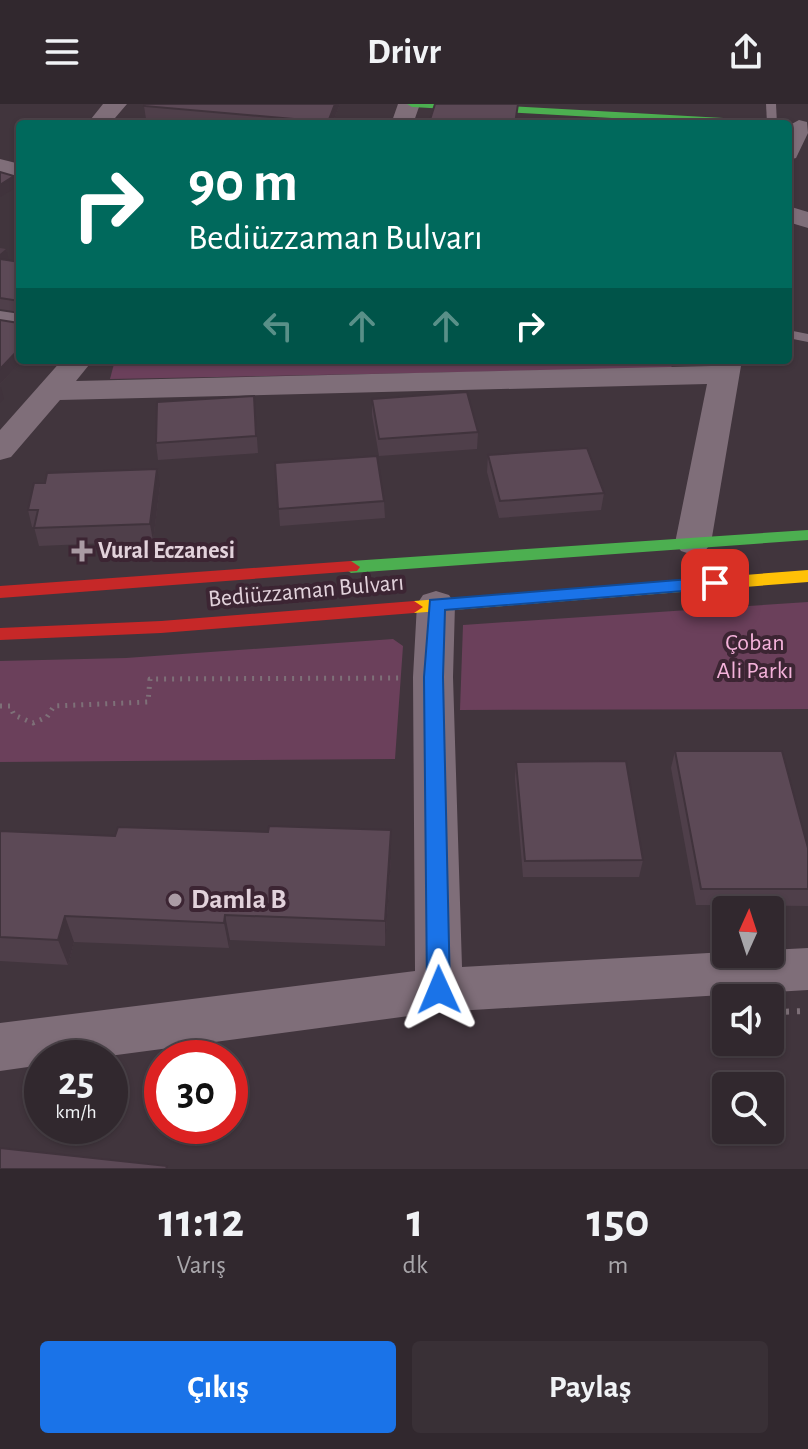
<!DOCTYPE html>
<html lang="tr">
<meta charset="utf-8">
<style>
:root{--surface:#31282e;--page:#393036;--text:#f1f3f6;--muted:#a8a6aa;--line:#4c444a;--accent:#1a73e8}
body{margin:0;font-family:"Alegreya Sans",sans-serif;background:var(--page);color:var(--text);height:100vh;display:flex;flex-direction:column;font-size:30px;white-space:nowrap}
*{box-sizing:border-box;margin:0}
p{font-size:26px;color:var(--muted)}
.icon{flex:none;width:44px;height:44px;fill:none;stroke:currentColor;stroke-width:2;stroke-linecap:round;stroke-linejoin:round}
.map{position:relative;height:1065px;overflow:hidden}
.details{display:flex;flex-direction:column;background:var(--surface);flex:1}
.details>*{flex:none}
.top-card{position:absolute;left:16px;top:16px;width:776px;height:244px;border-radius:8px;box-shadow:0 2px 6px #0004,0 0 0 2px var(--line);background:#00695c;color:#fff;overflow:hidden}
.needle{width:52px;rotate:3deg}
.buttons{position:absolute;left:712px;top:792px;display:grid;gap:16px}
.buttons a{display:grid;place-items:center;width:72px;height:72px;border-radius:8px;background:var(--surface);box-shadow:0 2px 6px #0004,0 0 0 2px var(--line);font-size:40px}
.speed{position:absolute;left:24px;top:936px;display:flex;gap:16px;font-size:40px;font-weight:700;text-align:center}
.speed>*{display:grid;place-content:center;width:104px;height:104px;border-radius:50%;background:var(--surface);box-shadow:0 2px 6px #0004,0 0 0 2px var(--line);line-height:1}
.speed small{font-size:20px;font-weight:400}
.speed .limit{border:12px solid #d22;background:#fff;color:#111}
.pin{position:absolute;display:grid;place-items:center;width:68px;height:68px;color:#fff;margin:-34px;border-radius:16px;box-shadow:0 4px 12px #0006}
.me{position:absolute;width:88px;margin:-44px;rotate:359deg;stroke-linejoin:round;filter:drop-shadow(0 0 6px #0008)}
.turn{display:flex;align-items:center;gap:28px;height:168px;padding:0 40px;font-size:36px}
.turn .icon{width:104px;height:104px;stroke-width:2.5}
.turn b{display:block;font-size:56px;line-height:68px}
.lanes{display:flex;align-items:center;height:76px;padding:0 40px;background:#0003;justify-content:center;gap:40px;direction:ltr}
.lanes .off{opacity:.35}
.eta{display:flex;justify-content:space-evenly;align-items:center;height:136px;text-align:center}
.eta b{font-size:48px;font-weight:600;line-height:56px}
.button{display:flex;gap:16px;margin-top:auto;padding:16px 40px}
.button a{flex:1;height:92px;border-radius:8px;background:var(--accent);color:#fff;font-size:32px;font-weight:600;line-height:92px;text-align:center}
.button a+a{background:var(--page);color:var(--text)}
header{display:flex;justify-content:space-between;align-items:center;height:104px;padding:0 40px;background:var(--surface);font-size:36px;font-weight:600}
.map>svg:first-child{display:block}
</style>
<header><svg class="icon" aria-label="menu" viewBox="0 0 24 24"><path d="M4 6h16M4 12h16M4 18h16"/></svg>Drivr<svg class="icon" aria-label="share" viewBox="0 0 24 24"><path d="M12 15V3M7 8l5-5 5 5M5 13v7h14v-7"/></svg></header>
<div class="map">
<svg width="808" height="1065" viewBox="0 0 808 1065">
<rect width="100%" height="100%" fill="#41353d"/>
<g fill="#6b405b">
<path d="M115 256H674L671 264 110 275Z"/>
<path d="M808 498V605L460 606 463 521Z"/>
<path d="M393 535 403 542 395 655 0 658V557L126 554Z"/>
</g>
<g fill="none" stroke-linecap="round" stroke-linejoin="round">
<path stroke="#7e7078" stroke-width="5" stroke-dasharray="2 6" stroke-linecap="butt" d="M0 602H10L14 611 33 619 47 613 54 602 148 598 150 575 399 574"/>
<path stroke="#7e7078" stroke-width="6" stroke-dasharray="3 8" stroke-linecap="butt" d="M775 908 808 907"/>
<g fill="#7f6e79" fill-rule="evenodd">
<path d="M766 0H776L777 20 767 19Z"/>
<path d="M788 226 808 230V238L788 234Z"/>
</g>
<g fill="#7f6e79" fill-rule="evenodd">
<path d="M103 0H127L115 14 124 20H87Z"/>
<path d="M398 0H420L413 20H391Z"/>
<path d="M799 16 807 18 808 29 796 54 788 56V22Z"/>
<path d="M0 55 20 60V74L0 69Z"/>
<path d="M788 102 808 108V124L788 118Z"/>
<path d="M0 207 20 210V228L0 225Z"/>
<path d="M62 256H93L76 277 711 262 712 256H742L711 439 705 447 693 451 681 447 675 439 707 280 60 296 11 353 0 356V326Z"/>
<path d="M436 487 449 491 455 500 453 573 462 863 726 848 770 850V846L808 844V886L439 908 94 954H42V961L0 967V919L415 867 413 573 417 500 423 491Z"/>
</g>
<g fill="#4caf50" fill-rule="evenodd">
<path d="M407 0H470L779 17 784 20H720L412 3Z"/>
<path d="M808 426V436L351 469 342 463 351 457Z"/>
</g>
<path fill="#ffc107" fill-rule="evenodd" d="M808 466V478L414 509 405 503 414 497Z"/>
<g fill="#c62828" fill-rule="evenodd">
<path d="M351 457 360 463 357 467 0 494V482Z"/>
<path d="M414 497 423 503 414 509 161 529 0 536V524L161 517Z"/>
</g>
</g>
<g fill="#4f3f4a">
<path d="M145 0H340L332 20H201L146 15 144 2Z"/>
<path d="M0 144 6 145 8 156 20 158V256H23L0 280V216L19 219V208L0 205Z"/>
<path d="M254 292 258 349 158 356 156 339Z"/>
<path d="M372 295 478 328 477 345 379 352 372 311Z"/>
<path d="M488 351 604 389 601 406 499 414 487 368Z"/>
<path d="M275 359 384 397 385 414 280 422Z"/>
<path d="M160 382 153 437 39 442 34 423H32L28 406Z"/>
<path d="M675 647 808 744V802L696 801 671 664Z"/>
<path d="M516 658 643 756 639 773H523L515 675Z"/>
<path d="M0 727 391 753 385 842 230 836 229 844 74 838 68 861 0 857Z"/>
</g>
<g fill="#40333c">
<path d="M335 0H340L332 20H328Z"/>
<path d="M14 72 17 83 0 93V81Z"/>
<path d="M6 145 9 156 0 164V150Z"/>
<path d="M20 244V256H23L0 280V265Z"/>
<path d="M1 283 4 295 0 299V284Z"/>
<path d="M157 365 160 382 153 437 150 420Z"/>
<path d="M391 726V753L385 842V817Z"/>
<path d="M225 811 230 836 229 844 224 819Z"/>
<path d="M65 812 74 838 68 861 58 836Z"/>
</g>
<g fill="#5c4956" stroke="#40333c" stroke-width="2">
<path d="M145 0H335L328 18 144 2Z"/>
<path d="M435 0H518L515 20 429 19Z"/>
<path d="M640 15 751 20H752H641Z"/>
<path d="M0 68 14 72 0 81Z"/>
<path d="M0 155 20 158V244L0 265V216L19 219 20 197 0 194Z"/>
<path d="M467 288 478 328 379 335 372 295Z"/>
<path d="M254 292 256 332 156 339 157 298Z"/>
<path d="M587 344 604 389 500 397 488 351Z"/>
<path d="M377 352 384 397 278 405 275 359Z"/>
<path d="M157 365 150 420 34 424 38 406H28L34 379H45L47 369Z"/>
<path d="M675 647H782L808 744V785H701Z"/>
<path d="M626 657 643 756 525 757 516 658Z"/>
<path d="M269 722 391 726 385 817 225 811 224 819 65 812 58 836 0 833V727L115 732 118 723 268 728Z"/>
<path d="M0 1044 167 1062 166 1065H0Z"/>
</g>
<path fill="#1a73e8" stroke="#114b97" stroke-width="2" d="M715 473 724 479 721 484 445 506 443 573 450 886 447 893 439 896 430 893 427 886 424 573 430 496Z"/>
<g fill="#aa9ba4" stroke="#3c2533" stroke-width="3">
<path d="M78 435h8v8h8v8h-8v8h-8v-8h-8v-8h8z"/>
<circle cx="175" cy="796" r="8"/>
</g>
<g text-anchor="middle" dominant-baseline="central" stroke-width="8" stroke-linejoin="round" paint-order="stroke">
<g font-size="24" font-weight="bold" fill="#e2d2db" stroke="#3c2533" text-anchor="start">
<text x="98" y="447">Vural Eczanesi</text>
</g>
<g font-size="24" fill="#e2d2db" stroke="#3c2533">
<text transform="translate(306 487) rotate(-5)">Bediüzzaman Bulvarı</text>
</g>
<g font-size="24" fill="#f4b2da" stroke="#3c2533">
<text x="755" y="539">Çoban<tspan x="755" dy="28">Ali Parkı</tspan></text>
</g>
<g font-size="28" font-weight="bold" fill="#e2d2db" stroke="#3c2533" text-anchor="start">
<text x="191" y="796">Damla B</text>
</g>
</g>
</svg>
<div class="buttons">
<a><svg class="needle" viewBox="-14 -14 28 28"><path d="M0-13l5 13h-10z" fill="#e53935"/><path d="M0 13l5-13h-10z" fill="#a8a6aa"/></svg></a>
<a><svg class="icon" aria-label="sound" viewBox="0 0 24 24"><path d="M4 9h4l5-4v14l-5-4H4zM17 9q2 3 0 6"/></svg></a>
<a><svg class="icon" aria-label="search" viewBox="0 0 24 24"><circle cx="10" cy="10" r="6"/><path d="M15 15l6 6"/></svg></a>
</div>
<div class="speed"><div>25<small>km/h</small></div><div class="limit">30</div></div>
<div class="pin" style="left:715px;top:479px;background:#d93025"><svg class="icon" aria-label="arrive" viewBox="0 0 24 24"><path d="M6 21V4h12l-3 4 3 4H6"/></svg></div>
<svg class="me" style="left:439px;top:886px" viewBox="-20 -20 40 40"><path d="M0-17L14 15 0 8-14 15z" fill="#1a73e8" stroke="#fff" stroke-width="4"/></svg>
<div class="top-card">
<div class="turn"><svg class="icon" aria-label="right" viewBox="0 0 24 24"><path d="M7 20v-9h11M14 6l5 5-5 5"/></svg><div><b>90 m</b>Bediüzzaman Bulvarı</div></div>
<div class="lanes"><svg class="icon off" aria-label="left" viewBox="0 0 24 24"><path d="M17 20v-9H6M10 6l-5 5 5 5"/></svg><svg class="icon off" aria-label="ahead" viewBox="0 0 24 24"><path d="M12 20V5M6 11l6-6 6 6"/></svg><svg class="icon off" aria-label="ahead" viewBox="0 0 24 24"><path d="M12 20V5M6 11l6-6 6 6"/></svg><svg class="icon" aria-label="right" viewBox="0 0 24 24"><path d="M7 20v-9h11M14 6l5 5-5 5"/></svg></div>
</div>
</div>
<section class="details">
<div class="eta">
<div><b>11:12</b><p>Varış</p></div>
<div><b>1</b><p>dk</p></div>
<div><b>150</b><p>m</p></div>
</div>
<div class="button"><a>Çıkış</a><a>Paylaş</a></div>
</section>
